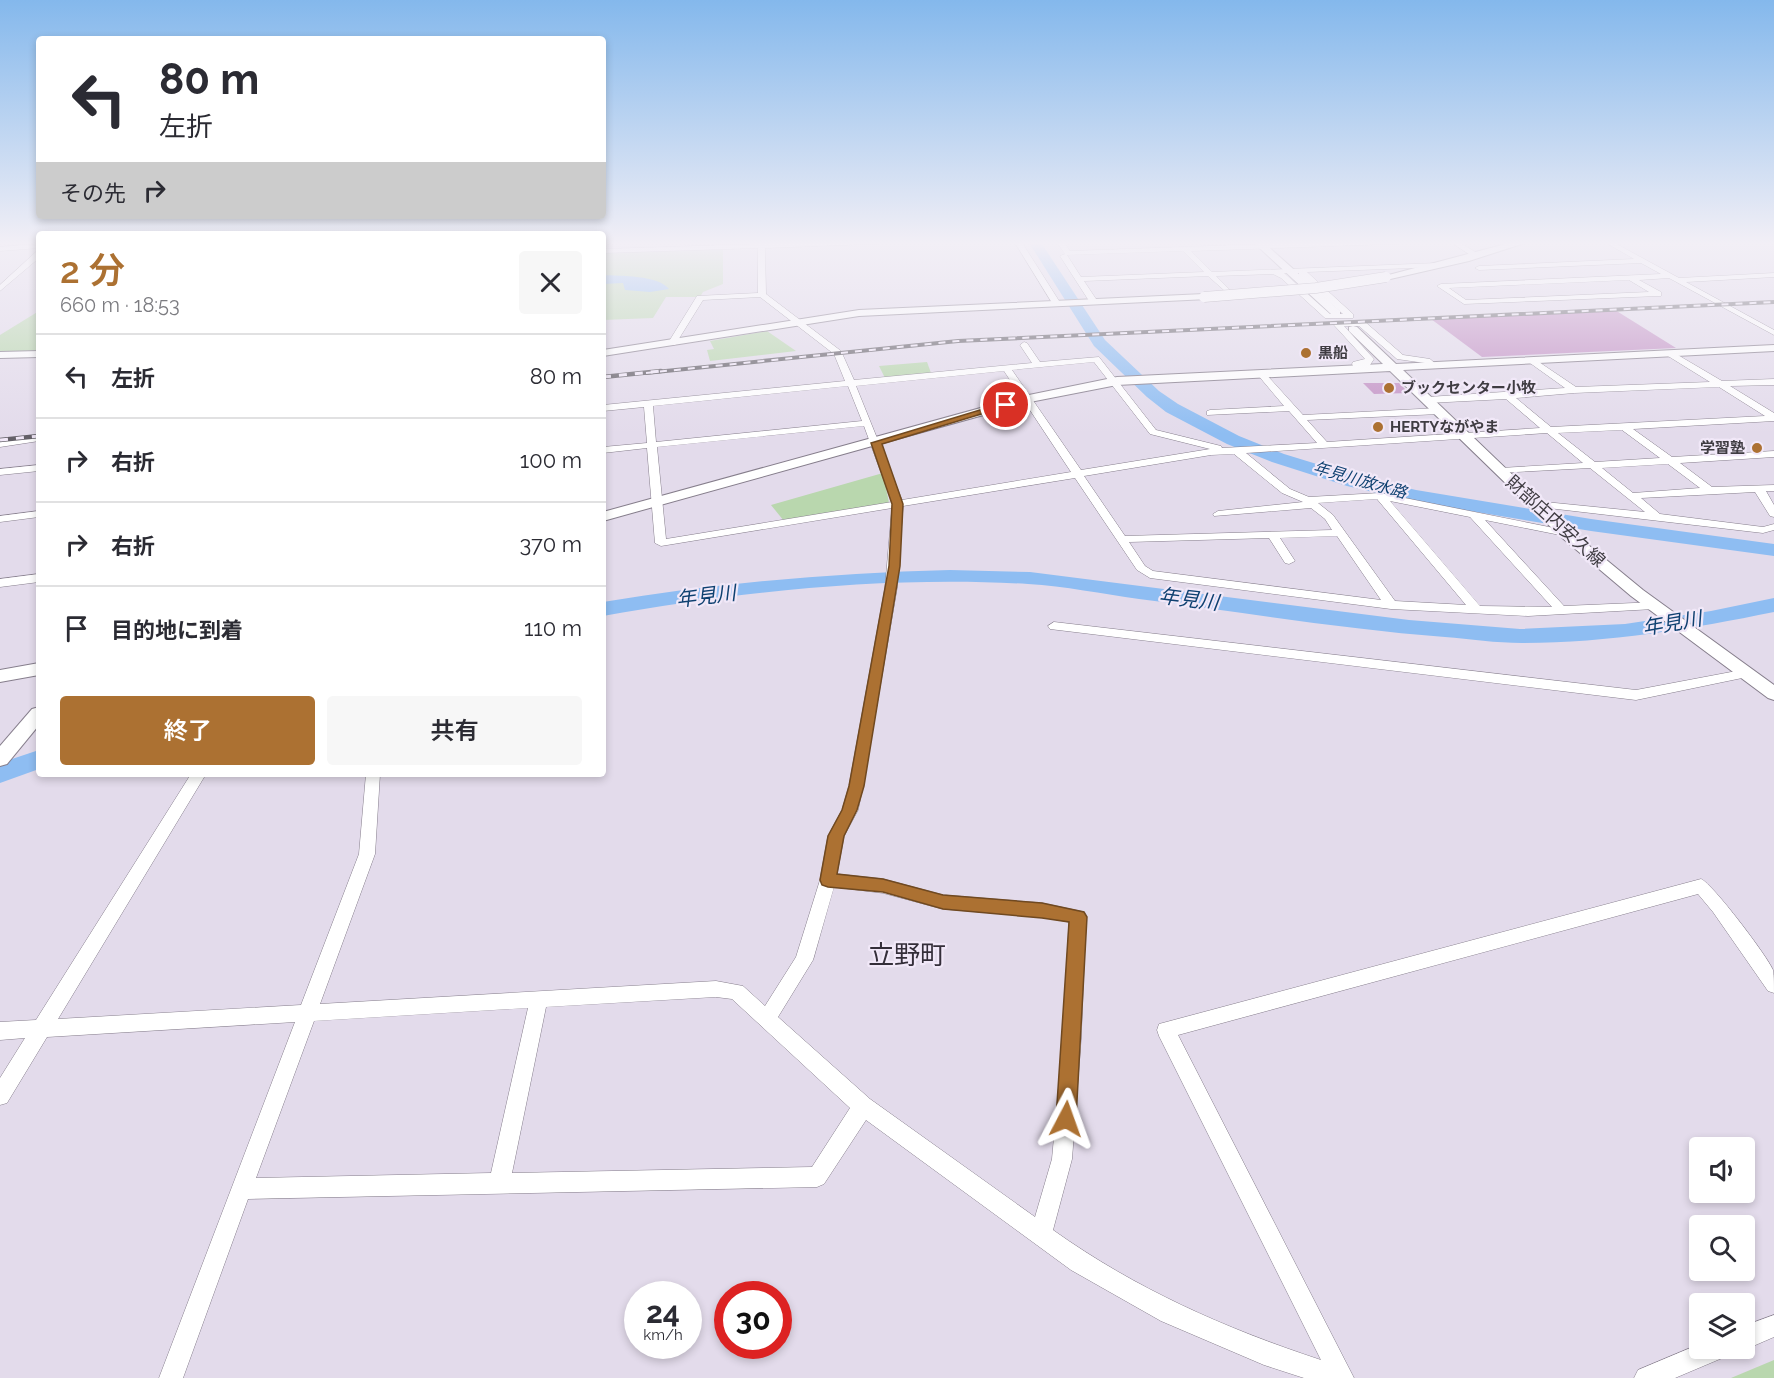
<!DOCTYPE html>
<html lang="ja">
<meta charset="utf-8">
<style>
:root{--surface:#fff;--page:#f7f7f7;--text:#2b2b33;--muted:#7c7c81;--line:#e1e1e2;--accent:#ac7132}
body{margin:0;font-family:Raleway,"Noto Sans JP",sans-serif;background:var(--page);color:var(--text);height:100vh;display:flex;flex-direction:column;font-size:22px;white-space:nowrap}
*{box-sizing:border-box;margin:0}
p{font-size:20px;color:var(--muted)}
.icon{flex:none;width:33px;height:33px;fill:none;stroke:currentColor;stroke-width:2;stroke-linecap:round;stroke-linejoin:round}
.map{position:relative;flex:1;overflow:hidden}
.drawer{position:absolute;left:36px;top:231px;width:570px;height:546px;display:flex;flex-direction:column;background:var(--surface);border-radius:6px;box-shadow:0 3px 9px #0003}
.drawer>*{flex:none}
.hud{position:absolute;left:36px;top:36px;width:570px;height:183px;border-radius:6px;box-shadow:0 3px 9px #0003;background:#fff;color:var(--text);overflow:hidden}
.fabs{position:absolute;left:1689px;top:1137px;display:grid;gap:12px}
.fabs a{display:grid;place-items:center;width:66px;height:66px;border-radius:6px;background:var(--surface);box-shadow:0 3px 9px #0003;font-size:30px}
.speed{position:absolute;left:624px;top:1281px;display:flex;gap:12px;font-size:30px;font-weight:700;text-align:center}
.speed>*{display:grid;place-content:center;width:78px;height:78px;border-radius:50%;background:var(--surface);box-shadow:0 3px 9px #0003;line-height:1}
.speed small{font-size:15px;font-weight:400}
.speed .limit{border:9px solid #d22;background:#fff;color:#111}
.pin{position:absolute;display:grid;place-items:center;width:51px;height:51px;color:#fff;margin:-26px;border:3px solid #fff;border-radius:50%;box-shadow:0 2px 6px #0007}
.me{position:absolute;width:66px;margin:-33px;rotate:4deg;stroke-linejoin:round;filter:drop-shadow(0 0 4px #0008)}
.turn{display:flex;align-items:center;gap:21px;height:126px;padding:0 24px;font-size:27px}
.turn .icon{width:78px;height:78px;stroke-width:2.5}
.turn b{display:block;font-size:42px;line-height:51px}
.then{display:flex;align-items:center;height:57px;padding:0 24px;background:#0003;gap:12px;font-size:22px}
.round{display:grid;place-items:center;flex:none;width:63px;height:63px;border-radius:6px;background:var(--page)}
.summary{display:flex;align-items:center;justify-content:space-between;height:102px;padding:0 24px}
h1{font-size:36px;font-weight:600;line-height:45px;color:var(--accent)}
.action{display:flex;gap:12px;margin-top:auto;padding:12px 24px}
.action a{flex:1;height:69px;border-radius:6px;background:var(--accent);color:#fff;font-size:24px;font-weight:600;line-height:69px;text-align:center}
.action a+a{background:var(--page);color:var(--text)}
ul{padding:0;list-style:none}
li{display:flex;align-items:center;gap:18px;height:84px;padding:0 24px;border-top:2px solid var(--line)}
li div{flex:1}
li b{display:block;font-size:22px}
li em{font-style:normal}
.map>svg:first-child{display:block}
</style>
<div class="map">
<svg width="1774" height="1378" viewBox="0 0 1774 1378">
<rect width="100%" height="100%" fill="#e3dbeb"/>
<g fill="#b9d7ae">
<path d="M723 248V284L703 292 700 297H666L653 318 603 320V252Z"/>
<path d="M39 311V351H0V335Z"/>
<path d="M767 331 796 351 710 361 707 350 714 349 710 341Z"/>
<path d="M927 362 931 373 885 378 879 366Z"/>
<path d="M883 473 889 503 784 521 771 505Z"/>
<path d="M1774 1360V1378H1731Z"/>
</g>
<path fill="#8ebdf2" d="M603 275C620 276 658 275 669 289L650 292 625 290 623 283 603 284Z"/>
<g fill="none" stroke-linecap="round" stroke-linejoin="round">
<g fill="#8ebdf2" fill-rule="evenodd">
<path d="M1028 241H1040L1105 340 1159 391 1178 404 1239 436 1284 454 1359 477 1416 490 1591 519 1774 544V556L1591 531 1416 502 1347 486 1272 462 1227 444 1166 412 1147 397 1094 346Z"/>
<path d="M950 570 1030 572 1409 620 1520 629 1625 624 1711 611 1774 598V612C1691 629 1607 643 1522 643 1496 643 1470 639 1445 637 1343 629 1241 612 1139 599 1102 594 1065 586 1028 584 889 576 740 591 603 616V602C717 583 834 573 950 570Z"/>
<path d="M39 750V769L0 783V763Z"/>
</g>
</g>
<g fill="#c392c5">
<path d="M1615 310 1676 348 1482 357 1431 319Z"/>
<path d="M1363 383H1399L1409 393 1374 394Z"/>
</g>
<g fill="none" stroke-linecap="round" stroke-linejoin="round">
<g stroke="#867e8c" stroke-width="1">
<g id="street">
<path d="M758 241H764L765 243 898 241 895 243 765 248 766 294 841 351 854 380 1032 363 1020 345 1024 342 1027 343 1040 362 1099 357 1156 430 1221 446 1222 448 1317 443 1289 411 1207 415V411L1210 410 1284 406 1257 374 1261 371 1264 372 1303 415 1439 408 1444 411 1439 414 1307 420 1327 442 1540 428 1506 399 1428 403 1423 400 1428 397 1565 388 1530 363V359L1533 358 1576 387 1710 382 1668 356V352L1671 351 1722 381 1774 379V385L1730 386 1774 413V421L1633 429 1672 457 1774 451V457L1680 463 1712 487 1774 485V491H1766L1774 505V517L1770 516 1755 492 1641 498 1660 514 1763 527 1774 524V530L1763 533 1531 506 1530 504 1535 501 1645 512 1590 468 1497 473 1496 471 1501 468 1583 463 1547 433 1246 453 1290 489 1309 497 1380 493 1569 531V535L1565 536 1485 520 1564 606 1658 602 1660 605 1658 608 1654 609 1528 616 1391 609 1150 578 1137 570 1075 478 903 506 897 588 863 786 858 810 844 836 837 874 883 879 943 895 1042 903 1084 912 1086 917 1081 1039 1072 1159 1053 1230C1136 1289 1224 1328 1321 1360L1159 1036 1157 1030 1159 1024 1701 879C1712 883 1768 957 1773 970 1774 976 1774 986 1774 993L1768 991 1713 912 1698 894 1178 1035 1354 1378H1304L1264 1365 1161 1321 1071 1270 866 1120 824 1184 817 1187 248 1199 183 1378H159L295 1022 47 1037 7 1103 0 1105V1078L25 1038 0 1040V1022L36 1020 191 774H206L58 1019 301 1005 359 854 366 774H380L375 854 320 1004 716 981 743 986 765 1006 796 957 820 880 828 836 842 810 849 786 885 588 892 508 661 546 655 543 647 448 603 453V447L647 443 644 407 603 411V405L845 381 834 354 760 297 703 300 675 345 668 343 697 296 758 293V248L603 253V249L758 244ZM1094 362 1150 434 1210 449 1081 470 1012 370ZM1004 371 1071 472 902 500 856 386ZM848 386 862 421 656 442 653 406ZM1719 387 1765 416 1551 427 1516 398 1574 393ZM864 426 892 502 666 539 657 447ZM1622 430 1660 458 1595 462 1558 433ZM1234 454 1282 493 1303 502 1218 511 1213 514 1214 516 1311 508 1325 519 1332 530 1125 536 1084 476 1211 455ZM1668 464 1700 488 1633 493 1602 468ZM1377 499 1466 605 1395 601 1333 515 1318 503ZM1390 501 1470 517 1552 607 1480 606ZM1337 536 1381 600 1153 571 1145 566 1129 542 1269 538 1285 563 1289 564 1295 561 1280 538ZM834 887 883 893 943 909 1042 917 1069 922 1063 1039 1052 1159 1035 1217 870 1099 778 1017 813 960ZM716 997 732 999 850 1108 812 1167 512 1173 546 1007ZM528 1008 491 1173 256 1178 314 1021Z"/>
<path d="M1014 241H1021L1061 304 1060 306H1054Z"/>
<path d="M1056 241H1063L1070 251 1352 241H1420L1417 243 1191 251 1212 272 1438 263 1442 265 1438 267 1307 272 1353 314V318H1325L1281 278 1273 274 1216 276 1230 290 1226 292 1208 276 1084 281 1098 302 1094 304H1091L1060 256 1065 254ZM1183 251 1204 272 1081 277 1067 255ZM1284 273H1299V276L1343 314H1330Z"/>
<path d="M1449 241H1457L1482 256 1475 258Z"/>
<path d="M1603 241H1611L1679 278 1774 273V277L1686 282 1774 330V335L1669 278 1639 280 1661 292V296H1658L1464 304 1437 286 1441 284 1661 274 1641 263 1479 270 1475 268 1479 266 1634 259ZM1629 280 1649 292 1466 300 1449 288Z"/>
<path d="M39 244V248L0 251V247Z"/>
<path d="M36 252H39V258L0 291V285Z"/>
<path d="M1364 321 1403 355 1430 359 1437 365 1433 368 1425 363 1397 359 1359 326H1344L1374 359 1370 365 1362 366V371H1356L1352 364 1353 362 1365 359 1333 324 1337 322Z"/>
<path d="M39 435V441L0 447V441Z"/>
<path d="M39 465V471L0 475V469Z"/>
<path d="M39 511V517L0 522V516Z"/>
<path d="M39 574V582L0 587V579Z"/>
<path d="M1054 622 1636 690 1747 669 1754 673 1747 677 1636 700 1050 629 1048 626Z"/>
<path d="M1774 1315V1337L1744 1350 1741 1348H1744V1326Z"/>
<path d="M1700 1344V1348H1730L1727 1356 1675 1378H1634L1638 1370Z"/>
</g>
</g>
<g stroke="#867e8c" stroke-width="2">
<g id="secondary">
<path d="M1252 241H1262L1340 311V315H1332Z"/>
<path d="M1517 241H1531L1469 261 1386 280 1381 277Z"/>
<path d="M1204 294 1209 297 1208 299 859 316 603 356V350L859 310Z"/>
<path d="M1353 326 1357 327 1396 364 1774 345V351L1403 370 1570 530 1643 590 1774 685V700L1768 698 1631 596 1560 536 1390 371 1117 385 1030 402 603 521V512L1024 396 1117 377 1383 364 1349 331V327Z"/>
<path d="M39 351V357L0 358V352Z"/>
<path d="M39 663V675L0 682V670Z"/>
<path d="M39 707V725L7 764 0 766V746L32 709Z"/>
</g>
</g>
<use href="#street" fill="#fff" fill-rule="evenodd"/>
<use href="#secondary" fill="#fff" fill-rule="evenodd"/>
<g stroke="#646068" stroke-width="4">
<path id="rail-far1" d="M646 373 958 341 1774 302"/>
</g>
<g stroke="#646068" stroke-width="4.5">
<g id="rail">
<path d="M603 377 661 371"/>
<path d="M0 440 39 436"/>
</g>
</g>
<use href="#rail-far1" stroke="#f1e8f8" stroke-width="2" stroke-dasharray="7" stroke-linecap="butt"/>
<use href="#rail" stroke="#f1e8f8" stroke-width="3" stroke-dasharray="8" stroke-linecap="butt"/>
<g stroke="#867e8c" stroke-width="11" stroke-linecap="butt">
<path id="secondary-bridge" d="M1204 297 1316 288 1386 277"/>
</g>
<use href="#secondary-bridge" stroke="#fff" stroke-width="10"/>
</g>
<linearGradient id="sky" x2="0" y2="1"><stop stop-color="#84b8ec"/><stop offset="0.56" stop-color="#f2eff6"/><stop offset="1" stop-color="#f2eff6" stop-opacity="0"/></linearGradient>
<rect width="1774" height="434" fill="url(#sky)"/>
<path fill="#ac7132" stroke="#704920" stroke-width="1.5" d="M1003 403 1011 405 882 444 903 504 900 566 864 786 857 810 844 836 837 874 883 879 943 895 1042 903 1084 912 1087 917 1076 1119 1073 1126 1066 1129 1059 1126 1056 1119 1069 922 1042 918 943 909 883 892 828 887 822 885 820 880 828 836 842 810 849 786 889 566 892 504 871 443Z"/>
<g fill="#ac7132" stroke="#f1e8f8" stroke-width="2">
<circle cx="1306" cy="353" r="6"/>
<circle cx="1389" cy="388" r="6"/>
<circle cx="1378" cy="427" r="6"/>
<circle cx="1757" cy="448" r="6"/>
</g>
<g text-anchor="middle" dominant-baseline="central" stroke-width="4.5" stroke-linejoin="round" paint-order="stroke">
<g font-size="15" font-weight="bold" fill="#3f3c42" stroke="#f1e8f8" text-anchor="start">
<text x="1318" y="353">黒船</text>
<text x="1401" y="388">ブックセンター小牧</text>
<text x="1390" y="427">HERTYながやま</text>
<text x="1745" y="448" text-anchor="end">学習塾</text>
</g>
<g font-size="16" font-style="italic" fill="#0e4070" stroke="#f1e8f8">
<text transform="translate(1360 480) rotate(16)">年見川放水路</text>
</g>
<g font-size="18" fill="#3f3c42" stroke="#f1e8f8">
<text transform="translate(1556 521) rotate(42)">財部庄内安久線</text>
</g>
<g font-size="20" font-style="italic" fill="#0e4070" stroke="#f1e8f8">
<text transform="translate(706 596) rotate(-7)">年見川</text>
<text transform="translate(1189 599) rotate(7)">年見川</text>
<text transform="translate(1672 623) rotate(-10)">年見川</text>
</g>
<g font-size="26" fill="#342e39" stroke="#f1e8f8">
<text x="907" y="955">立野町</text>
</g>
</g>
</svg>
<div class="fabs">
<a><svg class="icon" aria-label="sound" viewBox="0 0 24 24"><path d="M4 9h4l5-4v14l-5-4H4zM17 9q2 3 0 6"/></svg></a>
<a><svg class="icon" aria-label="search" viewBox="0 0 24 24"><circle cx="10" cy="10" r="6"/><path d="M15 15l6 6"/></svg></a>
<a><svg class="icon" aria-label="layers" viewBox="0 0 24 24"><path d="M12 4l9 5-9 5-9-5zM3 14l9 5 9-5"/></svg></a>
</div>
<div class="speed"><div>24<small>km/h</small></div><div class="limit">30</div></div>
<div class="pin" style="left:1006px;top:405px;background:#d93025"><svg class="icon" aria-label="arrive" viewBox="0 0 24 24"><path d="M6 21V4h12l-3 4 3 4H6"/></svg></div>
<svg class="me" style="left:1066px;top:1119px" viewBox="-20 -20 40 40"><path d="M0-17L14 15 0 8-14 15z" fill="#ac7132" stroke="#fff" stroke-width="4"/></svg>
<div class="hud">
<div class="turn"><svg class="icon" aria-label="left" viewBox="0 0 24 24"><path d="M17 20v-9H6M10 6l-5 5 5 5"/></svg><div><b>80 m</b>左折</div></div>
<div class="then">その先<svg class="icon" aria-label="right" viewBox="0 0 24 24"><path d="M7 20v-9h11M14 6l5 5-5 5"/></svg></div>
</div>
<section class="drawer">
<div class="summary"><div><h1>2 分</h1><p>660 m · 18:53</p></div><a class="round"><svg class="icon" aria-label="close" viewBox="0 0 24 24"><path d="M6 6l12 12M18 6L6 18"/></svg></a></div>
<ul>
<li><svg class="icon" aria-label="left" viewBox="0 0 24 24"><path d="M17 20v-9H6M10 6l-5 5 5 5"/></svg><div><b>左折</b></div><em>80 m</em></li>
<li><svg class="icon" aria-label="right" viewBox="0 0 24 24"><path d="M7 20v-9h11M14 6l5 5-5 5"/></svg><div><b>右折</b></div><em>100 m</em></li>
<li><svg class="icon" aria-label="right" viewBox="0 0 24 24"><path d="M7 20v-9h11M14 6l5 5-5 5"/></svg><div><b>右折</b></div><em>370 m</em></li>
<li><svg class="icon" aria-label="arrive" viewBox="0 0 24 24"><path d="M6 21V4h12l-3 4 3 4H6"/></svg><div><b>目的地に到着</b></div><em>110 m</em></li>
</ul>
<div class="action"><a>終了</a><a>共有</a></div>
</section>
</div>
